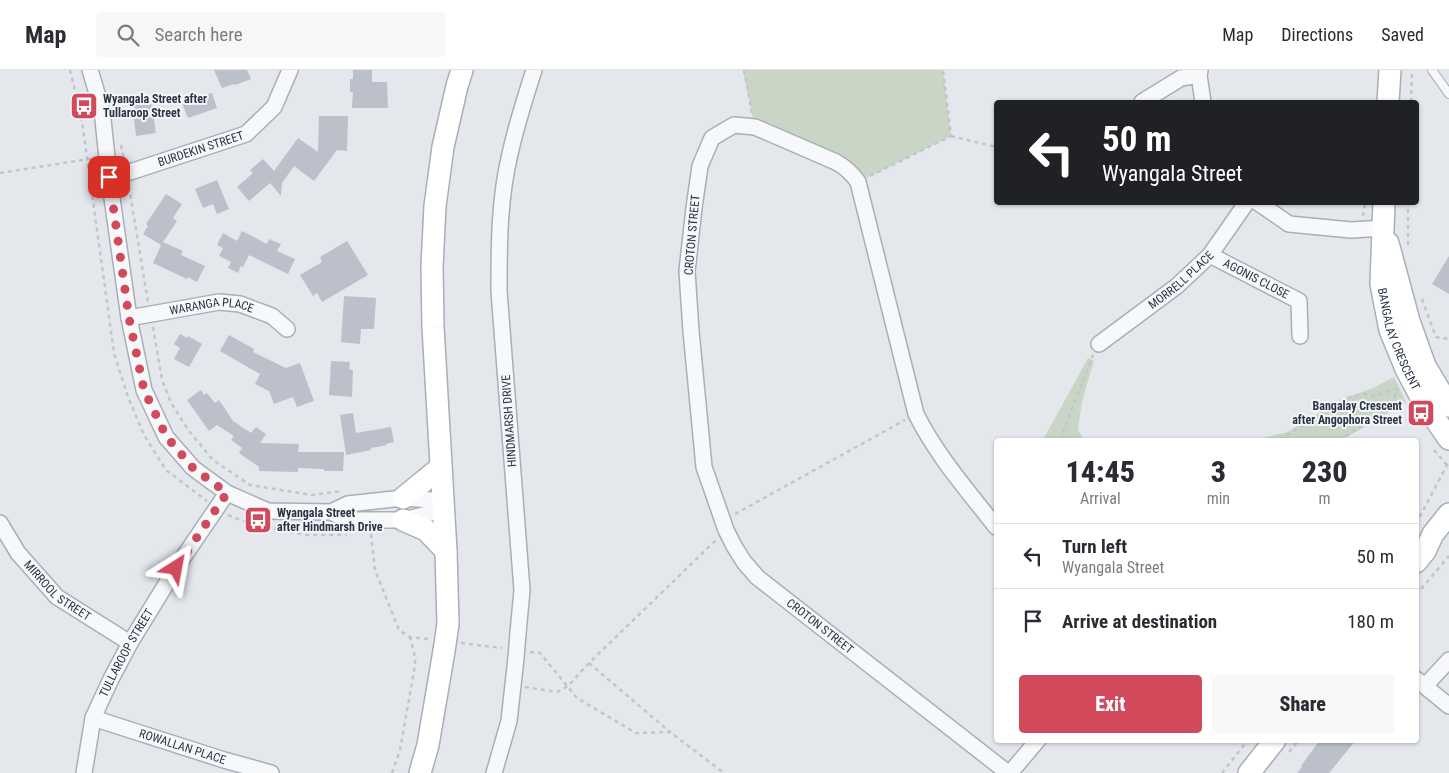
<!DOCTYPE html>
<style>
:root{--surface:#fff;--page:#f7f7f7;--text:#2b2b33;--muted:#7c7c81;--line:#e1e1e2;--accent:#d1495b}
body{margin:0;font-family:"Roboto Condensed",sans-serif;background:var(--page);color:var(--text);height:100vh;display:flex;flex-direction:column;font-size:19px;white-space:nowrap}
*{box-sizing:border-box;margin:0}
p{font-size:16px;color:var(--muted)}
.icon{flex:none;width:28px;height:28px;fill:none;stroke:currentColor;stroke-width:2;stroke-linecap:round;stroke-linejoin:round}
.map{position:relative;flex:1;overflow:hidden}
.drawer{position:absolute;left:994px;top:368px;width:425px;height:305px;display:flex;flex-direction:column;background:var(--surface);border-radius:5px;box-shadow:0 1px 4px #0004}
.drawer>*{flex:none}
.guide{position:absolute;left:994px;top:30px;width:425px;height:105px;border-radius:5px;box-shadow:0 1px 4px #0004;background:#202124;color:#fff;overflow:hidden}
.pin{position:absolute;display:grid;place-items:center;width:42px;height:42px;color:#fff;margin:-21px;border-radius:10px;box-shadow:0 2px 8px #0006}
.me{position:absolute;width:55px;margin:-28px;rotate:34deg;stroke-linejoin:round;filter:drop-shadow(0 0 4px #0008)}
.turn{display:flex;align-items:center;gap:18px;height:105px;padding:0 25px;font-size:22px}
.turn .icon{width:65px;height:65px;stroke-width:2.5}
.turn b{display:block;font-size:35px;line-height:42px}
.eta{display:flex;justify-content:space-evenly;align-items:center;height:85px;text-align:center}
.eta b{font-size:30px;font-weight:800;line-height:35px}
.action{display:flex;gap:10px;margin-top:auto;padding:10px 25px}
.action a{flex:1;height:58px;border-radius:5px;background:var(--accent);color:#fff;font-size:20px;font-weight:800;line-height:58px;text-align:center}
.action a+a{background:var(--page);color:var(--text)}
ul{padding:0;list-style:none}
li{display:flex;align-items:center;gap:15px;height:65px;padding:0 25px;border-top:1px solid var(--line)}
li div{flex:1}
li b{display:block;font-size:19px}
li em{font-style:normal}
header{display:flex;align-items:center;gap:30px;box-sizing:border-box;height:70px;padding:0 25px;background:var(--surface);border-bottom:1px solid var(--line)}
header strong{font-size:24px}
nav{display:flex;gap:28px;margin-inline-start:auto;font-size:18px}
.search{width:350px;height:45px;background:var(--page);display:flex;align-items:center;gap:12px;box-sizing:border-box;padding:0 18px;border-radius:5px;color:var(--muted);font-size:19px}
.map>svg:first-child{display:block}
</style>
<header>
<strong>Map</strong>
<div class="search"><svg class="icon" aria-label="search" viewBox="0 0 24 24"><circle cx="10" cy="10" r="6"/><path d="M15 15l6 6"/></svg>Search here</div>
<nav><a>Map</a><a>Directions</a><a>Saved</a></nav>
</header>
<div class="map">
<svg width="1449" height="703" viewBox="0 0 1449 703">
<rect width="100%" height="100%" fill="#e4e7ec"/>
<g fill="#c9d6c5">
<path d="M743 0H943L951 66 858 112 755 57Z"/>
<path d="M1088 288 1094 291 1082 331 1078 360 1084 370H1043Z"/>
<path d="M1394 307 1406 332 1342 370H1246H1254L1287 362 1345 328 1371 319Z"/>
</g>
<g fill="#bbc0ca">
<path d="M214 0H247L251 9 235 15 234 14 222 18Z"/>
<path d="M353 0H372V12H387L388 38H352L353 22H350V9H353Z"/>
<path d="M212 23 217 38 188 48 182 33Z"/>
<path d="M151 32 156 63 136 66 134 49H136L134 35Z"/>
<path d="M319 46H348L347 81 337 80 314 111 294 96 282 113 281 126 270 113 249 131 237 117 253 103 250 100 263 89 274 101 298 68 318 82Z"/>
<path d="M217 110 229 139 217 144 213 134 203 138 195 119Z"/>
<path d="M166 124 182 134 173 148 177 151 163 172 183 181 181 185 205 196 197 212 188 207 187 209 153 193 162 173 161 175 143 164 148 156 146 154Z"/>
<path d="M242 161 267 174 269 169 281 174 277 181 295 189 288 204 249 185 243 197 241 196 238 203 228 198 231 192 219 186 223 178 217 175 223 163 237 171Z"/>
<path d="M347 171 368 205 322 232 317 223 313 226 300 205 322 192 320 187Z"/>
<path d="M1449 186V224L1432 214Z"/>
<path d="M344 226 376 228 374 259H361L360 274 341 272Z"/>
<path d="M180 264 187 268 188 266 202 274 189 297 174 289 180 278 174 274Z"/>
<path d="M229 265 254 279 253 282 286 298 300 293 314 331 297 337 293 327 274 334 269 321 255 314 260 304 220 281Z"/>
<path d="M331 291 350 292 349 299 353 300 352 327 329 325Z"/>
<path d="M201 320 204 325 207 323 215 333 219 330 233 351 251 363 256 357 266 364 260 373 299 374 298 382H344L343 401H324V399L298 398V402L259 401V397L239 383 242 378 231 370 234 366 217 355 209 361 187 330Z"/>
<path d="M353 343 356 363 391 357 394 372 386 374 387 375 371 378V380L346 385 340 345Z"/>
<path d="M1320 670H1356L1329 703H1297L1302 697 1301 696Z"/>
</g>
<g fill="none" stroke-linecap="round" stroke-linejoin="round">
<g stroke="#a9aeb7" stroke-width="10">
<path id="lane" d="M1432 0 1449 24"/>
</g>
<g stroke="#a9aeb7" stroke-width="18">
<g id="street">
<path d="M90 0 102 40 109 107 129 248 144 320 166 367 193 398 227 423 268 441 331 442 348 450H403L443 440"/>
<path d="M1200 0 1199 5 1203 32"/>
<path d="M1142 32 1181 8 1199 5"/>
<path id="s1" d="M109 107 130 102 246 64 274 37 290 0"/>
<path d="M1257 132 1289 154 1351 160 1384 158"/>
<path id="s2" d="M1210 185 1299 231 1300 266"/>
<path id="s3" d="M129 248 219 232 240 234 272 246 287 259"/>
<path id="s4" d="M1099 274 1177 216 1210 185 1247 132"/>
<path d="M331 442 348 434 403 428 432 430 443 440"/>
<path id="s5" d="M0 453 18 483 57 527 130 573"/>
<path id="s6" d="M996 457C968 421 937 386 916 344L858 112C852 103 845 97 836 92L755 57 734 55 712 68 700 96 694 138 687 201 691 261 704 397 726 460 734 476 744 492 757 507 1008 703"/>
<path d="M518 563 522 520 499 221C499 176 499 129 510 84 516 56 525 28 534 0"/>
<path d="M1416 609 1449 636"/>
<path d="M1425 616 1449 590"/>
<path id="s7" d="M93 648 224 690 271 703"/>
<path id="s8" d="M84 703 93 648 111 609 130 573 176 498 227 423"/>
<path d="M494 703 509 651 516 588"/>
<path d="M1010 703 1038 670"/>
</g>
</g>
<g stroke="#a9aeb7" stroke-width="24">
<g id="secondary">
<path d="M1388 32 1390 0"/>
<path id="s9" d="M1384 132 1381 214 1390 260 1406 299 1424 333 1449 369"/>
<path d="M1388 173 1409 251 1425 296 1449 336"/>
<path d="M403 428 441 397"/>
<path d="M403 450 426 460 446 481"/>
<path d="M1416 492 1425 481 1433 464 1449 444"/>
<path d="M448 554 446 481 433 257 432 197 435 136 443 77 457 16 462 0"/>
<path d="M420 703 428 675 444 581"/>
<path d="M1249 703 1275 670"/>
</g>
</g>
<g stroke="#c2c5cb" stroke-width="2.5" stroke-dasharray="4 4" stroke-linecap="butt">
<path d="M70 0 81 44 114 283 128 327 144 365 166 400 207 431"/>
<path d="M744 0 752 43"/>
<path d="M1411 32 1412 0"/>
<path d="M951 66 996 77"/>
<path d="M121 75 124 89"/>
<path d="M0 103 95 88"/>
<path d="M870 106 951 66 943 0"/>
<path d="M129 117 148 232"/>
<path d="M1363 146 1365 132"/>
<path d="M1408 175V132"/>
<path d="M1422 229 1436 267 1449 269"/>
<path d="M153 257 162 310 171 333 189 361 213 390 250 415 312 425 342 421"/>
<path d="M1060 370 1093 285"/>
<path d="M1280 370 1345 328 1364 324 1375 326 1397 319 1394 329 1389 338 1372 350 1339 370"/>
<path d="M1434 380 1447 395"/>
<path d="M735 444 905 350"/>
<path d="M228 445 248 453 305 465H347"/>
<path d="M1416 454 1447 395 1449 394"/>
<path d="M371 464 375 500 399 560 410 567 428 569"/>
<path d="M1416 525 1449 486"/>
<path d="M461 573 502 578"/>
<path d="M530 582 540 583 577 628 636 663 670 662 724 703"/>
<path d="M589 593 670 662"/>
<path d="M525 617 557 622 568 616 589 593 716 470"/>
<path d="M1289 682 1299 670"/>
<path d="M392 703 400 680 415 595V587L410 567"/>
<path d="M1222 703 1248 670"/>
</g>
<use href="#lane" stroke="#f7f8fa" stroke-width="8"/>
<use href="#street" stroke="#f7f8fa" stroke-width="15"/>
<use href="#secondary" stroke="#fff" stroke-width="21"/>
<g stroke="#a9aeb7" stroke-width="18" stroke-linecap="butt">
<path id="street-bridge" d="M516 588 518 563"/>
</g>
<g stroke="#a9aeb7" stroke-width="24" stroke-linecap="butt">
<path id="secondary-bridge" d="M444 581 448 554"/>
</g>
<use href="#street-bridge" stroke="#f7f8fa" stroke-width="15"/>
<use href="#secondary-bridge" stroke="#fff" stroke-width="21"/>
</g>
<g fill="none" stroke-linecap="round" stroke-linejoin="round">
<path stroke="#d1495b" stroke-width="9" stroke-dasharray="0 16.2" d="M109 107 129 248 144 320 166 366 193 398 227 423 176 498"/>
</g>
<defs>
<g id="bus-square" transform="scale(1.4375)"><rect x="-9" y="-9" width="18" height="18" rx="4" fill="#d1495b" stroke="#f4f6f9"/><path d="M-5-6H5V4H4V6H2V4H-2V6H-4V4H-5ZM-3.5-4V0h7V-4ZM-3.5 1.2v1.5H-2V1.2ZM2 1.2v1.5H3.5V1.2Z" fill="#fff"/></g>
</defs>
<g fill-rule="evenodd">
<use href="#bus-square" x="84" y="36"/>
<use href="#bus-square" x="1421" y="343"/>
<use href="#bus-square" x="258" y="450"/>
</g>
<g text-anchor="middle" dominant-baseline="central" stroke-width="4" stroke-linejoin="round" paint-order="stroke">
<g font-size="12" font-weight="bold" fill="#2b3445" stroke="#f4f6f9" text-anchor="start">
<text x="103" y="29">Wyangala Street after<tspan x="103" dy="14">Tullaroop Street</tspan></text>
<text x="1402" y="336" text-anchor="end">Bangalay Crescent<tspan x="1402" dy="14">after Angophora Street</tspan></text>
<text x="277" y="443">Wyangala Street<tspan x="277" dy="14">after Hindmarsh Drive</tspan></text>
</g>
<g font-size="12" fill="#2b3445" stroke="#f4f6f9">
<text stroke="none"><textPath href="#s1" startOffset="96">BURDEKIN STREET</textPath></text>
<text transform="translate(692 165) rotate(-85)">CROTON STREET</text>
<text stroke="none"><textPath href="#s2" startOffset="52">AGONIS CLOSE</textPath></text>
<text stroke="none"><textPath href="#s4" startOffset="104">MORRELL PLACE</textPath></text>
<text stroke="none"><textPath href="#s3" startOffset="84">WARANGA PLACE</textPath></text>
<text stroke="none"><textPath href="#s9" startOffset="140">BANGALAY CRESCENT</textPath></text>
<text transform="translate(509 351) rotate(-94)">HINDMARSH DRIVE</text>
<text stroke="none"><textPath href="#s5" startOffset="90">MIRROOL STREET</textPath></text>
<text stroke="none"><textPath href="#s6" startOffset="1079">CROTON STREET</textPath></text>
<text stroke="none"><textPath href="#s8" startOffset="129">TULLAROOP STREET</textPath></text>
<text stroke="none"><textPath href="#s7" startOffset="94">ROWALLAN PLACE</textPath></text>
</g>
</g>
</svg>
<div class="pin" style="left:109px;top:107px;background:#d93025"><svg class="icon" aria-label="arrive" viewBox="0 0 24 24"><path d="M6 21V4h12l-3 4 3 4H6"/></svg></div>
<svg class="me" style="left:176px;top:498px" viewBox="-20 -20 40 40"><path d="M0-17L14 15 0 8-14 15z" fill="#d1495b" stroke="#fff" stroke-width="4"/></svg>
<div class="guide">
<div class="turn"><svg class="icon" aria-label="left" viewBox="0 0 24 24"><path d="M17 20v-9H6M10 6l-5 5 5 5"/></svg><div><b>50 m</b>Wyangala Street</div></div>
</div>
<section class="drawer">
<div class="eta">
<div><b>14:45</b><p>Arrival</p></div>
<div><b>3</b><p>min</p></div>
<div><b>230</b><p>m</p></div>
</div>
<ul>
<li><svg class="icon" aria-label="left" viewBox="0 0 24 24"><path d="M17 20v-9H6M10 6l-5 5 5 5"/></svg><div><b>Turn left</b><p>Wyangala Street</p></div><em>50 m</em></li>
<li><svg class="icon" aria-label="arrive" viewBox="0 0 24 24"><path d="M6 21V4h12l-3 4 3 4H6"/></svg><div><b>Arrive at destination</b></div><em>180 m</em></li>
</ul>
<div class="action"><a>Exit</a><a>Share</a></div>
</section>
</div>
